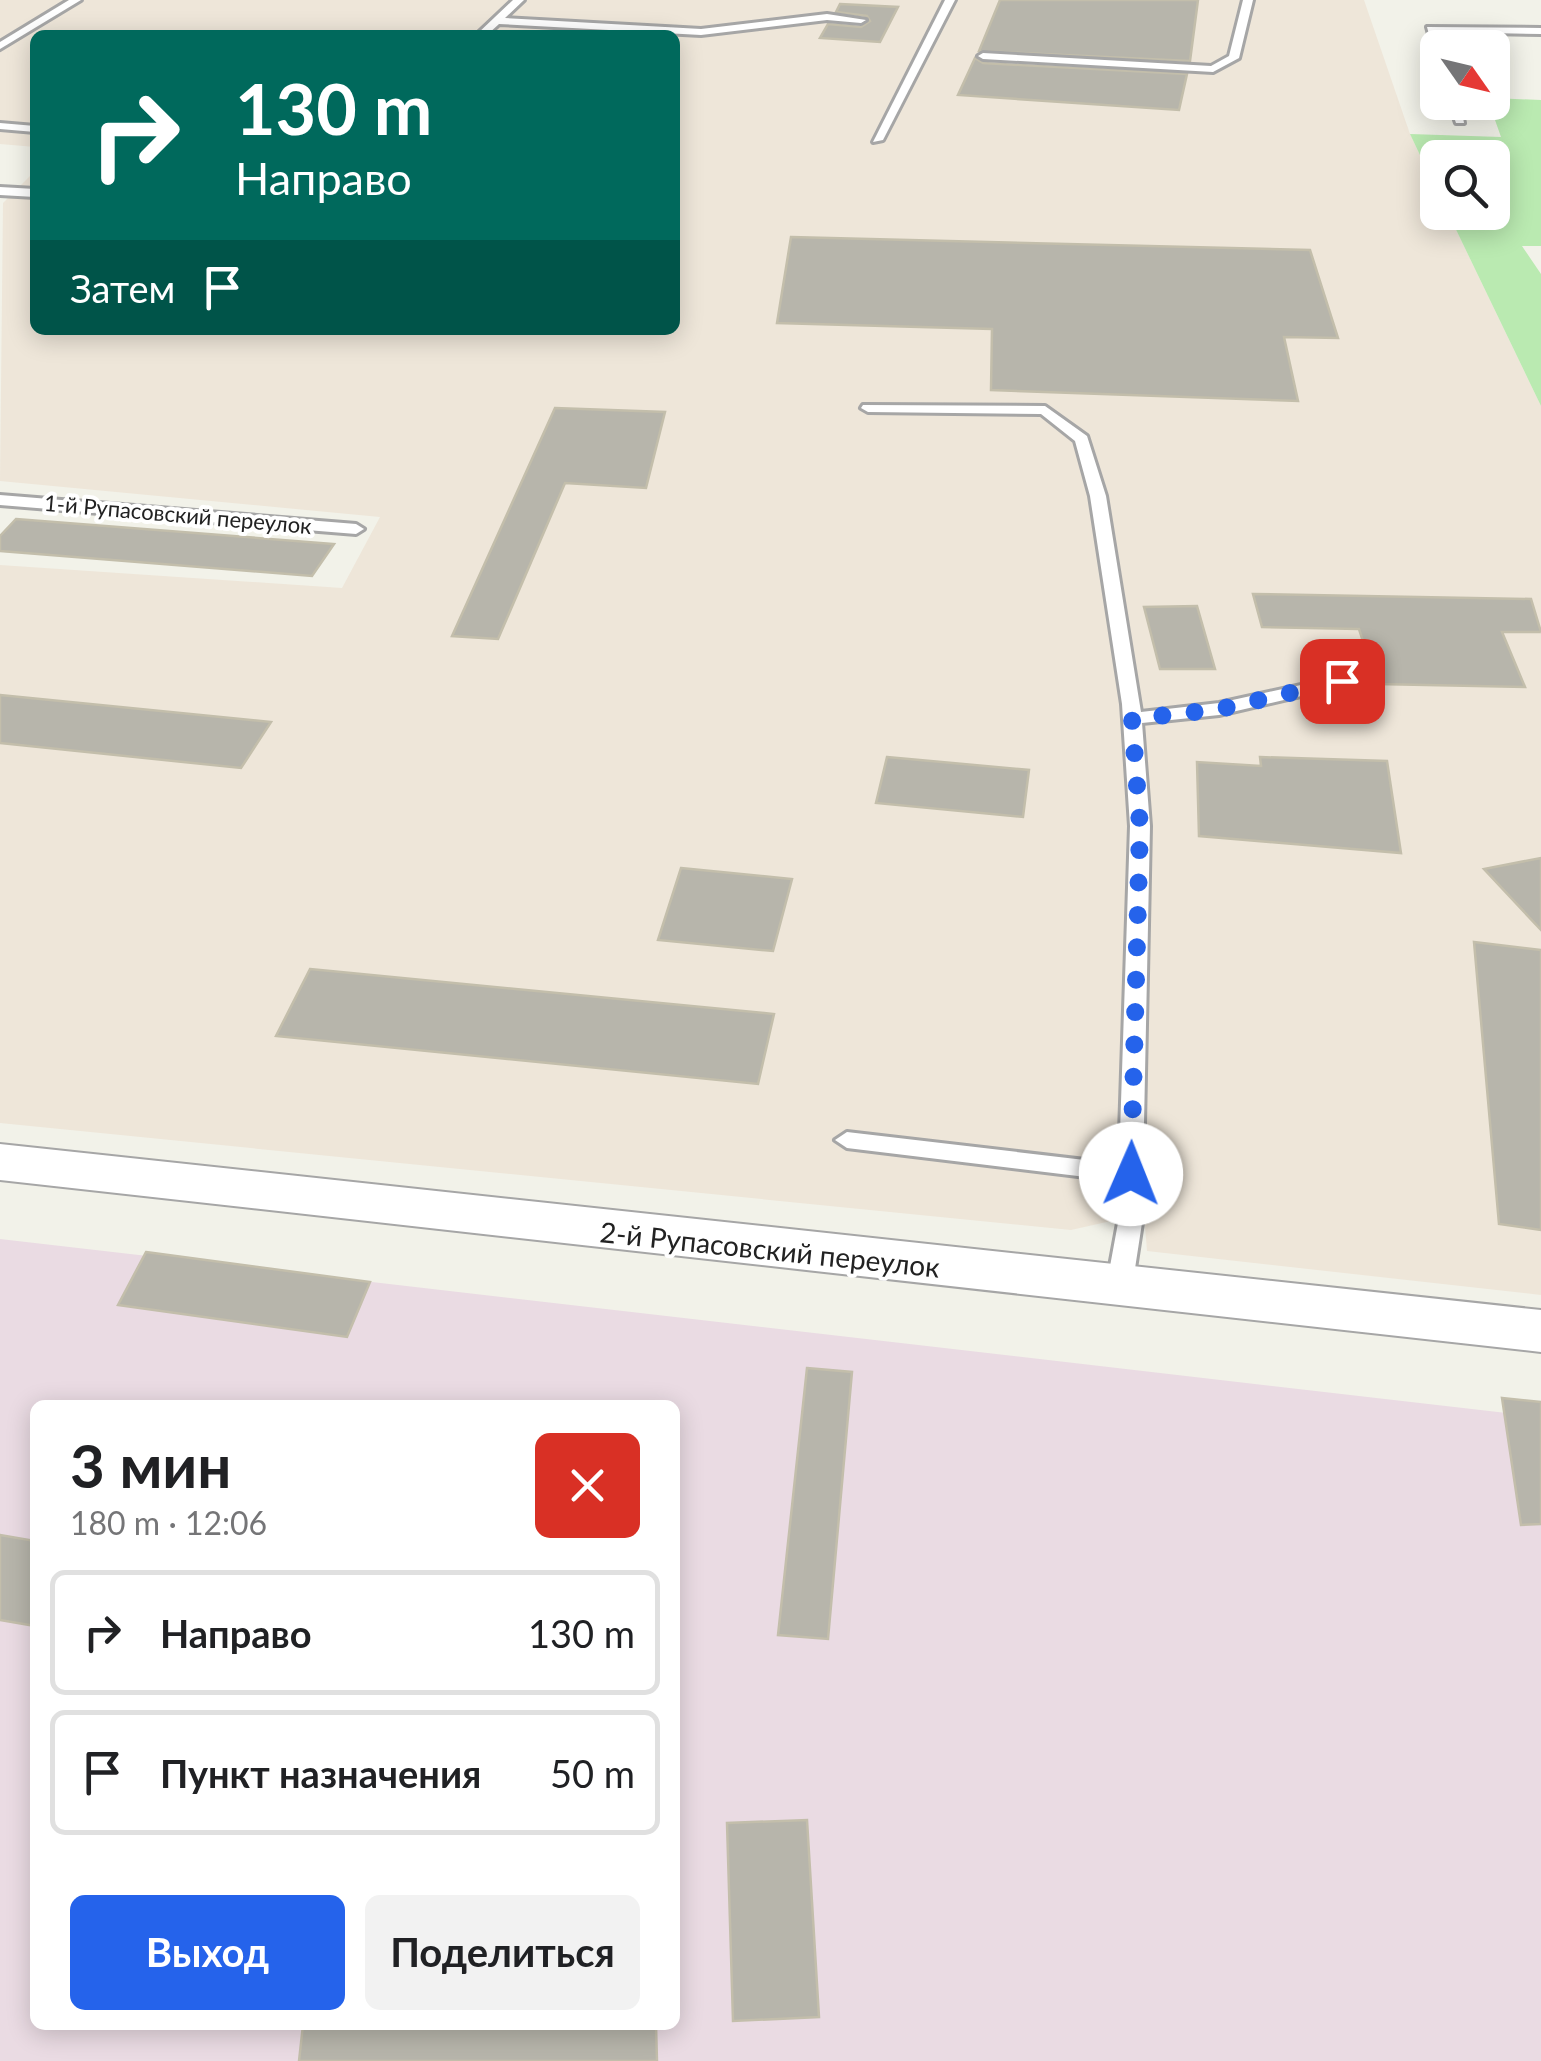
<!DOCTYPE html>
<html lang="ru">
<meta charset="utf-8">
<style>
:root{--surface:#fff;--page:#f2f2f2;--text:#202124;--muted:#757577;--line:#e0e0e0;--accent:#2563eb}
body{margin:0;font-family:Lato,sans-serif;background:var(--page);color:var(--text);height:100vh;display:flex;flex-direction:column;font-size:38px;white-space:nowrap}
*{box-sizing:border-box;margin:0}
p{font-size:32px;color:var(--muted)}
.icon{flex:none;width:55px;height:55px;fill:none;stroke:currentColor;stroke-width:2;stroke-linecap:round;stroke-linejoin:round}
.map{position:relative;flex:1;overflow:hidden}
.details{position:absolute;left:30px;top:1400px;width:650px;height:630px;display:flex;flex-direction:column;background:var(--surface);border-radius:15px;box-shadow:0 5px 25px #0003}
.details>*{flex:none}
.banner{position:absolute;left:30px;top:30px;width:650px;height:305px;border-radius:15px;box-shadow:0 5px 25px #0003;background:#00695c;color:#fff;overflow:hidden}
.needle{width:65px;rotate:124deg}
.controls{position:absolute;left:1420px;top:30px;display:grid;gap:20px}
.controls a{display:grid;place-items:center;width:90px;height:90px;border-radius:15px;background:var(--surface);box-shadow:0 5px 25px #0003;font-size:50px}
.pin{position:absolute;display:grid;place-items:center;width:85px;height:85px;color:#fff;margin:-42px;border-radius:20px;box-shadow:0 5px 15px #0006}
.me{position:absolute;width:110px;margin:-55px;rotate:1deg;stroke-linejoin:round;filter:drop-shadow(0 0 8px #0008)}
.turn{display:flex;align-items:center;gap:35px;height:210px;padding:0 40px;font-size:45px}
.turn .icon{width:130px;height:130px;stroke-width:2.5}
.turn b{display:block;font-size:70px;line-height:85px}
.then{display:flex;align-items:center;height:95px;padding:0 40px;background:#0003;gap:20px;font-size:38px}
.round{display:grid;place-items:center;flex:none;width:105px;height:105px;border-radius:15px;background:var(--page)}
.head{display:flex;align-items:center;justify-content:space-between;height:170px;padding:0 40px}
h1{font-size:60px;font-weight:700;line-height:75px}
.button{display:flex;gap:20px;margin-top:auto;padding:20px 40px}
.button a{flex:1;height:115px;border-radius:15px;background:var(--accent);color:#fff;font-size:40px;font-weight:700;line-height:115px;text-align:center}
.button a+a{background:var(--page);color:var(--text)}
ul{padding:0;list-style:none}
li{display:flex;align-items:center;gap:30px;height:125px;margin:0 20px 15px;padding:0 20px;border:5px solid var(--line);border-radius:15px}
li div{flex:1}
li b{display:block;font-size:38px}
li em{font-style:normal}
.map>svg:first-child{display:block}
</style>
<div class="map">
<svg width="1541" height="2061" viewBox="0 0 1541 2061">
<rect width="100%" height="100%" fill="#f2f2e9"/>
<path fill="#eadbe3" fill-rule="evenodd" d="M0 1239 1541 1417V2061H0ZM35 1405H675V2025H35Z"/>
<path fill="#eee6d9" d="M0 0H1364L1410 134 1437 191 1438 212 1448 213 1541 406V1295L1147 1251 1145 1225 1111 1221 1071 1230 0 1123V565L342 588 380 517 0 481 3 203 35 171V330H675V35H35V147L0 144Z"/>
<path fill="#baeab1" d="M1493 98 1541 100V246H1522L1541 274V406L1448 213 1492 212V158H1438L1437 191 1410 134 1501 137 1489 103Z"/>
<g fill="#b7b5ab" stroke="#c3beab" stroke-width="2.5">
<path d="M1000 0H1198L1190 61 979 51Z"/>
<path d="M840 4 898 7 880 42 820 38 828 24 861 27 870 21 867 16 836 12Z"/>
<path d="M975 58 983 63 1187 74 1179 110 958 95Z"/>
<path d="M791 237 1310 250 1338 338 1284 337 1298 401 991 390 992 329 777 323Z"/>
<path d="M555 408 665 412 646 488 565 483 498 639 452 636Z"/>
<path d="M16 519 334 544 312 576 0 551V536Z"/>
<path d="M1253 594 1531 599 1541 632H1502L1525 687 1377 684 1359 629 1262 627Z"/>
<path d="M1197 606 1215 669H1160L1144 607Z"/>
<path d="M0 695 271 722 241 768 0 743Z"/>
<path d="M887 757 1029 770 1023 817 876 803Z"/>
<path d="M1260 757 1387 761 1401 853 1199 836 1197 762 1261 766Z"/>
<path d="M1541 858V930L1484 869Z"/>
<path d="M681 868 792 879 773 951 658 940Z"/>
<path d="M1474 942 1541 950V1230L1499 1224Z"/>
<path d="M310 969 774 1014 758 1084 276 1036Z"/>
<path d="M146 1252 370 1282 347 1337 118 1305Z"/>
<path d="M807 1368 852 1372 828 1639 778 1635Z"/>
<path d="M1502 1398 1541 1402V1524L1521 1525Z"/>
<path d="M0 1535 35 1541V1626L0 1620Z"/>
<path d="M807 1820 819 2017 733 2021 727 1823Z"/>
<path d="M303 2025H656L657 2061H299Z"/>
</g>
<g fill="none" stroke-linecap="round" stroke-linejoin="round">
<g stroke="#a6a6a6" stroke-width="6">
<g id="service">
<path d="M69 0H81L0 49V42Z"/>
<path d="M513 0H524L505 18 701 29 827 14 866 20 861 23 827 20 701 35 499 24 487 35H476Z"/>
<path d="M945 0H955L883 140 873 142Z"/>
<path d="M1243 0H1253L1239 58 1213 72 983 59 978 56 983 53 1211 66 1229 56Z"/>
<path d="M1427 27 1541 28V34L1437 32 1443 48H1438V52L1433 49Z"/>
<path d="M1449 102H1460L1464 123H1456Z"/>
<path d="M0 123 35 126V132L0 129Z"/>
<path d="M0 187 35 189V197L0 195Z"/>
<path d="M863 405 1045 406 1087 436 1106 496 1141 712 1219 703 1342 676 1351 681 1348 685 1219 715 1142 723 1150 826 1142 1223 1132 1288 1128 1295H1110L1106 1288 1118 1223 1119 1181 847 1148 835 1140 847 1132 1119 1164 1130 826 1122 704 1090 496 1075 441 1041 414 868 412 861 408Z"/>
<path d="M0 495 356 524 364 529 356 534 0 505Z"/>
</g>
</g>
<g stroke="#a6a6a6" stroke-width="4">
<path id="minor" d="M0 1144 1541 1310V1352L0 1180Z"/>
</g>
<use href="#service" fill="#fff" fill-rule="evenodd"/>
<use href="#minor" fill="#fff" fill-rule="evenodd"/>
</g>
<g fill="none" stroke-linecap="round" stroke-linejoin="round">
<path stroke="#2563eb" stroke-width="18" stroke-dasharray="0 32.4" d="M1131 1174 1140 826 1132 719 1220 709 1342 681"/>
</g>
<g text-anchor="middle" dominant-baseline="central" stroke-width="8" stroke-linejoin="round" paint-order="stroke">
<g font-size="22" fill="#222" stroke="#fff">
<text transform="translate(178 514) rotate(5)">1-й Рупасовский переулок</text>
</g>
<g font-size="28" fill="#222" stroke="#fff">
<text transform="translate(770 1249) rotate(6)">2-й Рупасовский переулок</text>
</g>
</g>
</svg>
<div class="controls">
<a><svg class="needle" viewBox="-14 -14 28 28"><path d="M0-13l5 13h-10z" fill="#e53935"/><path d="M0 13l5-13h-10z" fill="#757577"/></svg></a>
<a><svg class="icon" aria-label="search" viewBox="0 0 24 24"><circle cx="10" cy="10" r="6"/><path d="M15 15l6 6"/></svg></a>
</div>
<div class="pin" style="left:1342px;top:681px;background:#d93025"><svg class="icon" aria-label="arrive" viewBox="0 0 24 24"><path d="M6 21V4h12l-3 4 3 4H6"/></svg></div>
<svg class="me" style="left:1131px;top:1174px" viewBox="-20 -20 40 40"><circle r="19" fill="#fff"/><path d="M0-13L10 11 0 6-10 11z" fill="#2563eb"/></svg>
<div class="banner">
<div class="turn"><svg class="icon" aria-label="right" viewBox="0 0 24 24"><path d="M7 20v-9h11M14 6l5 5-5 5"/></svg><div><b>130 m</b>Направо</div></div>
<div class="then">Затем<svg class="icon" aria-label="arrive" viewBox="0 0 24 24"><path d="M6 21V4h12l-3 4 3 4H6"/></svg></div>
</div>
<section class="details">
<div class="head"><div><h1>3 мин</h1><p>180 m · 12:06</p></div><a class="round" style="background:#d93025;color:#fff"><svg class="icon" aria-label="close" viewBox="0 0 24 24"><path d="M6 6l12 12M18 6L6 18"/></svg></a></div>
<ul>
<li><svg class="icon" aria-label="right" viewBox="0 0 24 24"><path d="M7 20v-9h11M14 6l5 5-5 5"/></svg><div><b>Направо</b></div><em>130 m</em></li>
<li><svg class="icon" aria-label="arrive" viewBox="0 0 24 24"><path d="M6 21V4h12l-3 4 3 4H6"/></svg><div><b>Пункт назначения</b></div><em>50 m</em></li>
</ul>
<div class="button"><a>Выход</a><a>Поделиться</a></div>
</section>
</div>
